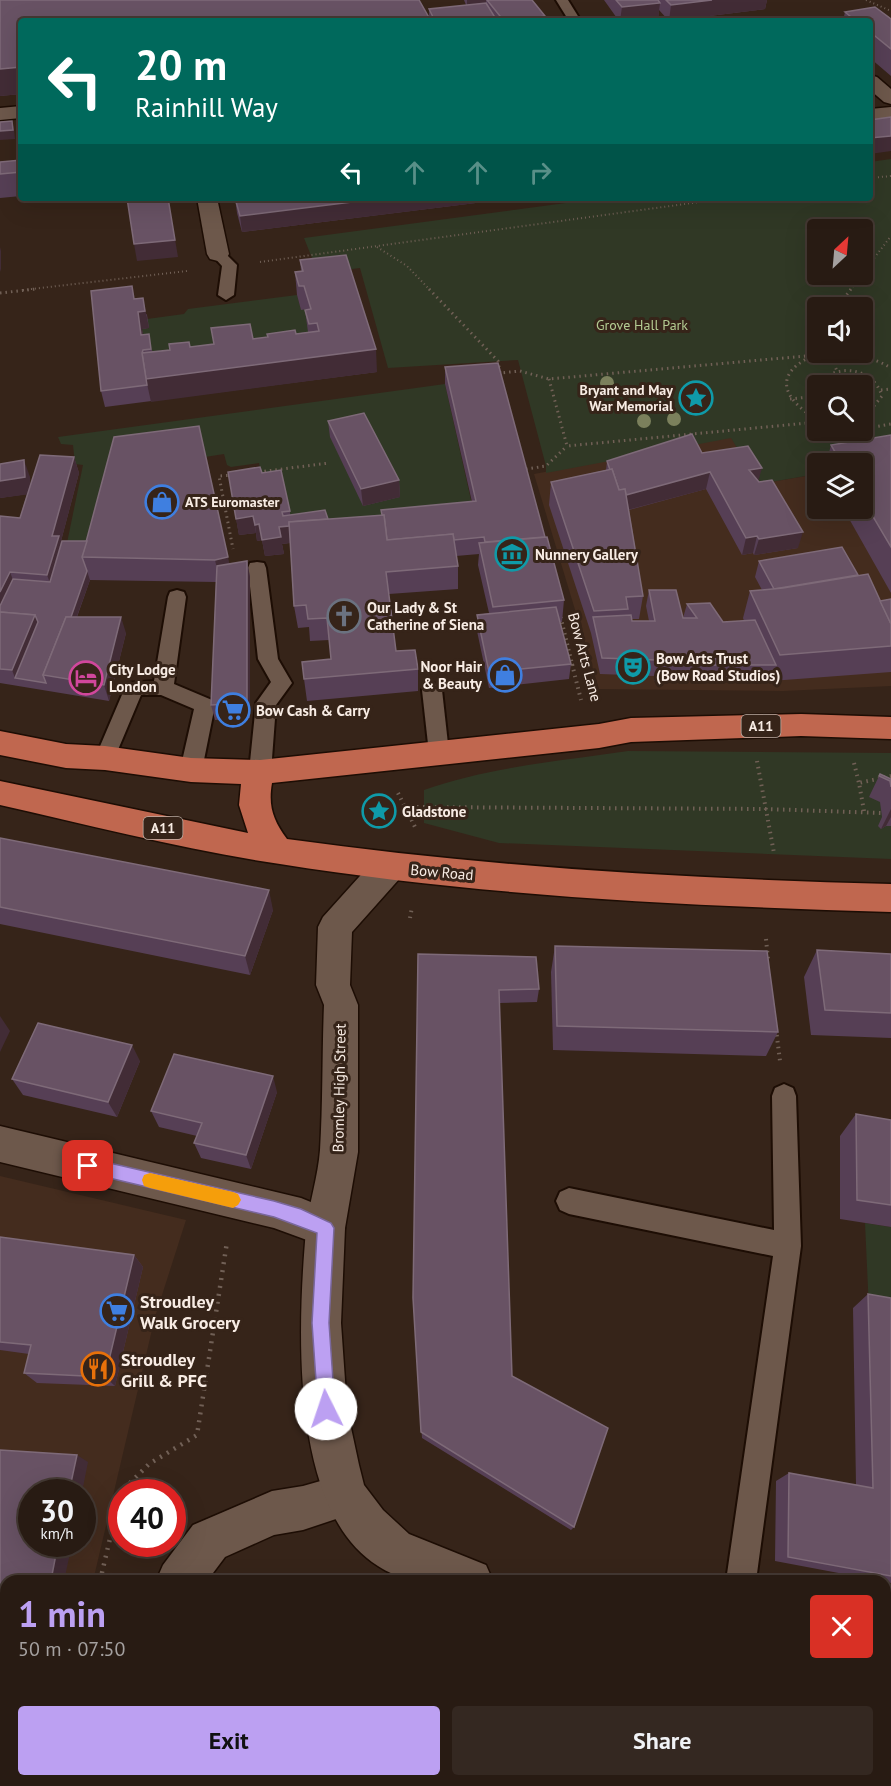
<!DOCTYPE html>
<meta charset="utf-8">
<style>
:root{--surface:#281b13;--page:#342821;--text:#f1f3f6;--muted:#a5a1a0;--line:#443933;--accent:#bca0f2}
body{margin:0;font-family:"PT Sans",sans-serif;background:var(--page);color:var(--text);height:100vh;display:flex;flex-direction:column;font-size:22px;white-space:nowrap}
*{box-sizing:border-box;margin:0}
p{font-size:20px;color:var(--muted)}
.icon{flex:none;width:33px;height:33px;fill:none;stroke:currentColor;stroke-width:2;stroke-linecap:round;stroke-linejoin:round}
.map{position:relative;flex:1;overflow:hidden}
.panel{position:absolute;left:0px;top:1575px;width:891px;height:212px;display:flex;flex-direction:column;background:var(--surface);border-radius:18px 18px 0 0;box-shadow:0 6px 24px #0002,0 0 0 2px var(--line)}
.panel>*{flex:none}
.top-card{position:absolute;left:18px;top:18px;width:855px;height:183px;border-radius:6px;box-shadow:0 6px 24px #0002,0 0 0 2px var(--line);background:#00695c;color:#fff;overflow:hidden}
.needle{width:39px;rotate:26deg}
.buttons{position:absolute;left:807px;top:219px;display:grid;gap:12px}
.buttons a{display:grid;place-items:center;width:66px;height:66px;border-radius:6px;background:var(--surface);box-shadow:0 6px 24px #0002,0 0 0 2px var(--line);font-size:30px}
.speed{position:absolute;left:18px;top:1479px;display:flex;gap:12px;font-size:30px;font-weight:700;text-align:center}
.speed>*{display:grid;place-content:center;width:78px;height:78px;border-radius:50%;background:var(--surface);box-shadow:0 6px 24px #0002,0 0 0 2px var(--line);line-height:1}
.speed small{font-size:15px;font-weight:400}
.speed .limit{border:9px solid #d22;background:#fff;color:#111}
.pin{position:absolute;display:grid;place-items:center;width:51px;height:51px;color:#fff;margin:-26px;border-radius:12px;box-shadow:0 3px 9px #0006}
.me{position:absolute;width:66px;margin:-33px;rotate:356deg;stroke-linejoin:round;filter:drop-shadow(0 0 4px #0008)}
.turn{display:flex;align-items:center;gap:21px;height:126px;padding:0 18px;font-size:27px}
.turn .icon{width:78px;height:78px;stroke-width:2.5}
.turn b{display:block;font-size:42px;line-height:51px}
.lanes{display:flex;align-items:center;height:57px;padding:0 18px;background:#0003;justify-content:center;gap:30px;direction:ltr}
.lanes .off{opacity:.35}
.round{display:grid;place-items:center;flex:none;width:63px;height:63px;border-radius:6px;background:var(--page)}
.headline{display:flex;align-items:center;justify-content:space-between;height:102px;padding:0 18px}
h1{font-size:36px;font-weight:600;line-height:45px;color:var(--accent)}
.primary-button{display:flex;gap:12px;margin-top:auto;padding:12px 18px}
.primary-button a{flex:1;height:69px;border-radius:6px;background:var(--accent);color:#111;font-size:24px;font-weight:600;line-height:69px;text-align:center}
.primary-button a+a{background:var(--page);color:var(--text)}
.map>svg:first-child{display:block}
</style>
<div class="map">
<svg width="891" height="1786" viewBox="0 0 891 1786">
<rect width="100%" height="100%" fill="#362419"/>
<g fill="#442c1e" fill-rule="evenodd">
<path d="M731 437 759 484 817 474 818 508H862L891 461V686L783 691 599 689 534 474Z"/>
<path d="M0 1176 186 1220 155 1317 93 1581H6V1780L45 1781 44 1786H0ZM32 1492H82V1544H32Z"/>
</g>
<g fill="#303825" fill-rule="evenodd">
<path d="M891 159V461L818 464 817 474 759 484 731 438 546 473V466L518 360 388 368 360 268 318 273 304 238 603 198H870V162ZM818 230H862V274H818ZM818 308H862V352H818ZM818 386H862V430H818Z"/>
<path d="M297 295 301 309H307L313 332 215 351 145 352 142 329 149 328 147 319 184 314 188 309Z"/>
<path d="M445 384 475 518 286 533 263 484 259 463 231 467 227 465 224 454 205 457 99 543H67L83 465 75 464 73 445 61 444 58 437Z"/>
<path d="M628 751 891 753V859L499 843 424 823V790C489 767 560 761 628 751Z"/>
<path d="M865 1223 891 1227V1314L869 1310Z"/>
</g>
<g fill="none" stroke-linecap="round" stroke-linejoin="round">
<g stroke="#1d0d04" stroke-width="4">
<g id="service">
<path d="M556 0H568L581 21H569Z"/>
<path d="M218 250 223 251 237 265 234 295 226 300 218 295 222 266 211 254Z"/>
<path d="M257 562 264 563 266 568 278 659 292 683 276 705 271 772 267 778 260 780 253 778 249 772 256 703 271 682 258 659 248 568 250 563Z"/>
<path d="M177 590 184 592 186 597 174 684 212 700 215 705 202 770 198 776 191 778 184 776 180 770 194 709 161 695H141L112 764 105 766 98 764 95 758 127 683 154 681 168 597 170 592Z"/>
<path d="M432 683 439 685 442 690 449 753 446 759 439 761 432 759 429 753 422 690 425 685Z"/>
<path d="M784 1084 793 1088 796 1096 801 1246 756 1581H726L773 1256 569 1214 560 1210 556 1201 560 1192 569 1188 774 1230 772 1096 775 1088Z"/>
</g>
</g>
<g stroke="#1d0d04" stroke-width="3">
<g id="pedestrian">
<path d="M345 1474 360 1481 367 1496 360 1511 303 1530 274 1535 225 1557 207 1581H156L163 1565 193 1525 272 1491 303 1486Z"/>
<path d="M108 1780H156L155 1786H107Z"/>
</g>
</g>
<g stroke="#1d0d04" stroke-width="3">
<g id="minor">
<path d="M870 75 877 77 891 89V104L884 102 870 90Z"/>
<path d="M21 106V118L0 120V108Z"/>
<path d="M891 107V119L870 121V109Z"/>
<path d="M197 198H217L229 254 226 259 218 261 210 259 207 254Z"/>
<path d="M0 1126 301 1198 340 1214 345 1228 340 1242 326 1247 274 1228 0 1162Z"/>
</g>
</g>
<g stroke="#1d0d04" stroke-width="3">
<g id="tertiary">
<path d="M389 854 401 857 405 867 401 877 352 932 350 985 358 1005V1152L345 1228 341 1323 347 1409 359 1465 364 1485 383 1510 409 1534 486 1565 493 1581C472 1581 429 1585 411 1581 401 1578 387 1572 378 1566 288 1510 298 1322 306 1230 309 1203 318 1177 320 1150 323 1102 322 1053 324 1005L316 985 318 927 323 917 377 857Z"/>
<path d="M885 1685 891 1687V1735L885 1733Z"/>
</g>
</g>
<g stroke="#1d0d04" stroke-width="3">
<path id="trunk" d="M801 714 891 717V739L801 736 631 742 599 748 272 783C268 806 273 820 287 839 488 867 689 879 891 884V912C686 906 482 896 280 864 186 850 93 826 0 805V781L248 833 239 805 241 784 191 782 105 770 66 768 0 755V731L66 744 105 746 191 758 260 760 599 724 631 718Z"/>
</g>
<g stroke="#716056" stroke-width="2" stroke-dasharray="1 3" stroke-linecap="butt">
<path d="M866 0 891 11"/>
<path d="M870 178 891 176"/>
<path d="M377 247 407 266 430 290"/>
<path d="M260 262 729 198"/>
<path d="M862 274 891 236"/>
<path d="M23 290 187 271"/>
<path d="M850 290 862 274"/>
</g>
<g stroke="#716056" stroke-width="3" stroke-dasharray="1.5 4" stroke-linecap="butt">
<path d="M429 289 498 361 500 373 520 371 549 379 817 355"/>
<path d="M0 293 36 289"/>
<path d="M837 308 851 289"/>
<path d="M829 353 837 371"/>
<path d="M817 355C844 352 868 354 891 368"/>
<path d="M810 357C770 377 787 402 818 420"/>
<path d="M549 379 567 446 818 422"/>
<path d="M881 390 891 389"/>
<path d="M818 391 817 383C838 363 873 367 882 396L873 407 862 410"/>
<path d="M790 399 818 396"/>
<path d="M864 410 875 428"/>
<path d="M862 429 891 424"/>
<path d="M526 469 546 466 567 446"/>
<path d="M259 472 329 463"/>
<path d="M233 475 219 476 233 549"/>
<path d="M561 617 573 666"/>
</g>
<g stroke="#716056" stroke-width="4" stroke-dasharray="1.5 4.5" stroke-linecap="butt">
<path d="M572 664 581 700"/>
<path d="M757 761 774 853"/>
<path d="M854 763 859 783"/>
<path d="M398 793 416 829"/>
<path d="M405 807 766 809 881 813"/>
<path d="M864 811 859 783 891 776"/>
<path d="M410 918 412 907"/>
<path d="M766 939 768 959"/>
<path d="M776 1029 780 1061"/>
</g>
<g stroke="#716056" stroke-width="4.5" stroke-dasharray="2 6" stroke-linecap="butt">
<path d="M100 1581 121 1492 149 1464 197 1435 227 1242"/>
<path d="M51 1786 52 1780"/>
</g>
<use href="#service" fill="#6d584b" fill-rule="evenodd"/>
<use href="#pedestrian" fill="#6d584b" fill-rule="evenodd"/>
<use href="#minor" fill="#6d584b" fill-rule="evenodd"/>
<use href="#tertiary" fill="#6d584b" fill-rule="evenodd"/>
<use href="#trunk" fill="#c0674f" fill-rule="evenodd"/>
</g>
<g fill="#7b805c">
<circle cx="607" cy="383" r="7"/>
<circle cx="674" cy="419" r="7"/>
<circle cx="644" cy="421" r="7"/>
</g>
<g fill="#563f55">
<path d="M0 0 429 17V9L466 5 464 0H532L545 16V21H21V94L0 96Z"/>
<path d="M604 0H767L765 9 669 21 659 10 658 19 635 21H619Z"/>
<path d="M845 12 891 19V76L870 58V21H843Z"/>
<path d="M21 160V196L0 198V162Z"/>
<path d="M235 198H517L242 232 237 213Z"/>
<path d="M300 260 377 372 105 407 101 391 135 299 147 315 149 328 142 329 143 335 153 352 308 332 305 310 307 309 301 310 297 295 295 272 301 271Z"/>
<path d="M445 367 545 537 564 600 562 622H560L571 664 569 679 489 688 477 631V615L489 613 478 565 479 554 456 556 458 566V589L389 594 396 651 418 669V691L307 701 304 679 331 659 329 640 310 641 309 627 298 628 294 606 290 543 282 544 284 554 265 556 262 540 257 541 256 533 239 535 228 472 262 473 290 511V515L328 519 382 515 381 510 472 502 445 384Z"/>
<path d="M328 421 399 480 400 497 363 506 330 437Z"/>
<path d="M891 435V593L843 508H862V464H826L831 445Z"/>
<path d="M114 437 230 564 247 561 250 577V718L215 720 211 705 216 582 90 580 77 617 126 633 109 701 0 683V517L20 518 27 494 0 498V464L30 477V485L74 457 79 473 61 541V543L87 541Z"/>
<path d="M702 453 758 481 798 548 754 555 753 553 742 555 706 489 629 510 643 596 639 619H632V621H649L646 606 649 590 683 618 687 604 723 622 744 621 743 618 750 591 762 590 755 577 759 561 858 575 880 601 891 599V672L771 681H654V676L600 674 591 633 549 505 551 482 606 470 607 461Z"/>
<path d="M880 774 891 779V826H886L881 829 878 826 882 817 880 802 869 797Z"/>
<path d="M0 838 273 910 250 975 0 924Z"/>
<path d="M555 946 778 1032 766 1056 553 1050 551 972Z"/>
<path d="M817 950 891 954V1038L811 1035 804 977Z"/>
<path d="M418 954 539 989 537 1002 499 1003 512 1376 574 1527 571 1530 422 1438 413 1298Z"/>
<path d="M140 1061 117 1117 23 1095 12 1079Z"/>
<path d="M277 1092 251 1169 201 1158 194 1143 197 1136 159 1127 151 1111Z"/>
<path d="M856 1114 891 1120V1227L840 1219V1136Z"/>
<path d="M0 1237 134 1255 143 1267 115 1386 37 1383 24 1373 29 1354 0 1350Z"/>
<path d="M868 1294 891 1298V1583L885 1582V1581H881L775 1561 776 1481 789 1473 856 1485 853 1308Z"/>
</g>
<g fill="#422c36">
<path d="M467 0H486V4L467 6Z"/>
<path d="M712 0H767L765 9 669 21 671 5Z"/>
<path d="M660 3 658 19 635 21H620L622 7Z"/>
<path d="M545 16V21H513Z"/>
<path d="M496 19V21H474Z"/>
<path d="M21 67V94L0 96V69Z"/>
<path d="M12 121 14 130 15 139 0 140V131Z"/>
<path d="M891 136V151L870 154V138Z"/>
<path d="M168 198 178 257 137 261 134 244Z"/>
<path d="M384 198H517L242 232 240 216Z"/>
<path d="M0 247 1 251V272L0 269Z"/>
<path d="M143 298 149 328 142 329 145 352 141 335 138 312Z"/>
<path d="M376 349 377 372 151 402 146 379V366Z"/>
<path d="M74 457 79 473 61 541 64 552 53 591 47 575 52 536Z"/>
<path d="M24 460 30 477 31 494 0 498V481Z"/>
<path d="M762 468 757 485 749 470Z"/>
<path d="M710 472 706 489 616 513 619 497Z"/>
<path d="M399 480 400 497 363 506 361 489Z"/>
<path d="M253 516 256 533 239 535 236 519Z"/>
<path d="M314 523 315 539 282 544 284 554 265 556 262 540 279 527Z"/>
<path d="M259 524 262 540 257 541 255 525Z"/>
<path d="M803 532 798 548 754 555 759 539Z"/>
<path d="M757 536 753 553 742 555 746 538Z"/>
<path d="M228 557 233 580 220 582 215 560Z"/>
<path d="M247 561 250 577V718L247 703Z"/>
<path d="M87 571 90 580 55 677 49 676Z"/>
<path d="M10 572 16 588 0 619V592Z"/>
<path d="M35 615 41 631 15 678 12 670Z"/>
<path d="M121 617 126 633 109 701 104 685Z"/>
<path d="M891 809V817L886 826 881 829Z"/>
<path d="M269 890 273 910 250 975 245 956Z"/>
<path d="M0 1016 10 1031 0 1052Z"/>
<path d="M132 1045 140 1061 117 1117 108 1102Z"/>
<path d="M273 1076 277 1092 251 1169 246 1155Z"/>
<path d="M134 1255 143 1267 115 1386 105 1377Z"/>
<path d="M77 1455 88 1462 82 1492H69Z"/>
<path d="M58 1544H72L64 1581H66L51 1580Z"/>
<path d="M6 1780H17L15 1786H4Z"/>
</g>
<g fill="#685264" stroke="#7e6a78" stroke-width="1.5">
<path d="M0 0H419L431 21H21V67L0 69Z"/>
<path d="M487 0H532L545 16 513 21H504Z"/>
<path d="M616 0H658L660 3 622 7Z"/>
<path d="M666 0H712L671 5Z"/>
<path d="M486 3 496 19 474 21H435L429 9Z"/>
<path d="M875 7 891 19V49L870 32V21H856L845 12Z"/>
<path d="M891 117V136L870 138V120Z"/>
<path d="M12 121 13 130 0 131V122Z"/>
<path d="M21 160V172L0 174V162Z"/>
<path d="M127 198H168L175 240 134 244Z"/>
<path d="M235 198H384L240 216Z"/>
<path d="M346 255 376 349 146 379 142 353 170 350 169 344 189 342 190 347 214 344 211 328 250 324 253 339 268 337 267 334 295 330 296 334 319 331 317 323 309 324 305 310 311 309 304 286H299L295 272 303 271 300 260Z"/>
<path d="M132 286 134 299 143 298 145 311 138 312 141 335 149 334 151 349 143 350 142 353 147 385 101 391 91 291Z"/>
<path d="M498 363 545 537 485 542 484 537 454 540 453 534 387 540 384 515H382L381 510 476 501 445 367Z"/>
<path d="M364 413 399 480 361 489 328 421Z"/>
<path d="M199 426 228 557 215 560 82 557 114 437Z"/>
<path d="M692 434 702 453 748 446 762 468 749 470 759 482 772 480 803 532 759 539 757 536 746 538 710 472 626 495 625 489 619 490 612 469 610 470 607 461Z"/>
<path d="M891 435V547L862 498V464H842L831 445Z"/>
<path d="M40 455 74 457 52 536H59L47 575 10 572 0 592V516L20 518Z"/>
<path d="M24 460 25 477 0 481V464Z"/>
<path d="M260 467 262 473 281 470 290 511 282 512 283 516 325 510 328 519 289 522V526L279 527 281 537 262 540 259 524 255 525 253 516 236 519 228 472Z"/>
<path d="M612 469 619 490 625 489 643 596 626 597 628 609 594 611 551 482Z"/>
<path d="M384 515 387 540 453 534 458 566 386 572 396 651 415 650 418 669 304 679 302 662 331 659 327 618 308 619 306 605 294 606 289 522Z"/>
<path d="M547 537 564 600 493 607 479 543Z"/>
<path d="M62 541H87L82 557 87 571 71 617H66L43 675 46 683 15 678 38 622 35 615 0 612V606L13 579 50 582Z"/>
<path d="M842 547 858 575 774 589 759 561Z"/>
<path d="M247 561V703L211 705 217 566Z"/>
<path d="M868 574 891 624V646L780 655 750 591 783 588Z"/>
<path d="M649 590H676L683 618H697L687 604 710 603 723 622 755 620 776 665H657V660L602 658 593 617 631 615 632 621H655Z"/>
<path d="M891 599V624L880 601Z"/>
<path d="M556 607 571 664 489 672 477 615Z"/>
<path d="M0 612 35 615 12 670 0 669Z"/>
<path d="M66 617H121L104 685 43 675Z"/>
<path d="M880 774 891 779V787L890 781 879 776Z"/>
<path d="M0 838 269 890 245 956 0 907Z"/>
<path d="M555 946 767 951 778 1032 557 1026Z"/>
<path d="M817 950 891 954V1013L825 1010Z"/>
<path d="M418 954 536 957 539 989 499 990 512 1376 608 1428 574 1527 421 1432 413 1298Z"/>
<path d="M38 1023 132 1045 108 1102 12 1079Z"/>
<path d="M174 1054 273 1076 246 1155 194 1143 202 1123 151 1111Z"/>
<path d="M856 1114 891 1120V1205L857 1200Z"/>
<path d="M0 1237 134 1255 105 1377 24 1373 31 1345 0 1342Z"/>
<path d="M868 1294 891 1298V1576L788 1557 789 1473 873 1488Z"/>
<path d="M0 1450 77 1455 69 1492H32V1544H58L51 1580H63V1581H6V1632L0 1631Z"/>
<path d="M0 1689 6 1690V1780L4 1786H0Z"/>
<path d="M195 1780H591V1786H194Z"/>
</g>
<path fill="#bca0f2" stroke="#7a689d" stroke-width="1.5" d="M88 1158 274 1201 301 1209 331 1223 334 1228 329 1323 335 1409 333 1415 326 1418 320 1415 318 1409 312 1323 317 1233 274 1217 88 1173 82 1171 80 1166 82 1160Z"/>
<path fill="#f59e0b" d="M150 1173 233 1192 238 1194 241 1200 238 1205 233 1208 150 1188 144 1186 142 1180 144 1175Z"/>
<defs>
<g id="sight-ring" transform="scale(1.725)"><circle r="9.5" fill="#362419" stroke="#0f9aa8" stroke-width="1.5"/><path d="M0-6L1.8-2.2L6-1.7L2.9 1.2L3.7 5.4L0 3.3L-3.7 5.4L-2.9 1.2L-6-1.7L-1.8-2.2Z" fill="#0f9aa8"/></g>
<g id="shop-ring" transform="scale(1.725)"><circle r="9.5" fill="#362419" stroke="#3f7fe0" stroke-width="1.5"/><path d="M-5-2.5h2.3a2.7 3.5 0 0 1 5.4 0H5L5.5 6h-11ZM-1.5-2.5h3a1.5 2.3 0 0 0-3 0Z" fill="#3f7fe0"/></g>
<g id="museum-ring" transform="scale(1.725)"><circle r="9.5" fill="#362419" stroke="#0f9aa8" stroke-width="1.5"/><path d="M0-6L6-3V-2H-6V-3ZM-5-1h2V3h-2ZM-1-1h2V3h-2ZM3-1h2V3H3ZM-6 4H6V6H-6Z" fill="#0f9aa8"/></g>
<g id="church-ring" transform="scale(1.725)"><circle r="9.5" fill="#362419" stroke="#6b7280" stroke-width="1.5"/><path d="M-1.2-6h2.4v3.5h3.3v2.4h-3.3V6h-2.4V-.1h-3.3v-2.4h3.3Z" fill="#6b7280"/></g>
<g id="theatre-ring" transform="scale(1.725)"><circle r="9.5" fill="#362419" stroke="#0f9aa8" stroke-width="1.5"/><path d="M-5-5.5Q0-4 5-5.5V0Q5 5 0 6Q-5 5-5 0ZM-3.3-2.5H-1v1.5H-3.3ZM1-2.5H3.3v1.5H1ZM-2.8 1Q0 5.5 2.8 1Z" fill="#0f9aa8"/></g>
<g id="hotel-ring" transform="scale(1.725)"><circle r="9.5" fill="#362419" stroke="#d1479c" stroke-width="1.5"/><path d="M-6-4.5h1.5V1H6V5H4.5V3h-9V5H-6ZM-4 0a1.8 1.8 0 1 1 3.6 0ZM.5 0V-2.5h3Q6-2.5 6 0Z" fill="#d1479c"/></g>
<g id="supermarket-ring" transform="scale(1.725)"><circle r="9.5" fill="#362419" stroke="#3f7fe0" stroke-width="1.5"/><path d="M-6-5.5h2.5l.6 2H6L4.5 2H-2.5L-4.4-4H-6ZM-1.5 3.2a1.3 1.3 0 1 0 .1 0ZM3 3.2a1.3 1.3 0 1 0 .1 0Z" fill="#3f7fe0"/></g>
<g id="restaurant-ring" transform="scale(1.725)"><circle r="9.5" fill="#362419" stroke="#e8710a" stroke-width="1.5"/><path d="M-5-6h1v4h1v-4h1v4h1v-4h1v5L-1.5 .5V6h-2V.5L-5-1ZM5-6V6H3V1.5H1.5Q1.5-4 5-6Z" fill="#e8710a"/></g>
</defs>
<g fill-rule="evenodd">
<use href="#sight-ring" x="696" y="398"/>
<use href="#shop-ring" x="162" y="502"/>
<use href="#museum-ring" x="512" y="554"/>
<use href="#church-ring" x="344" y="616"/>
<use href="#theatre-ring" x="633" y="667"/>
<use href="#shop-ring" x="505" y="675"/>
<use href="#hotel-ring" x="86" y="678"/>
<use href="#supermarket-ring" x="233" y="710"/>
<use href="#sight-ring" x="379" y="811"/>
<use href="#supermarket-ring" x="117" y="1311"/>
<use href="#restaurant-ring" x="98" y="1369"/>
</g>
<g text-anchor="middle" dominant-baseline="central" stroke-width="6" stroke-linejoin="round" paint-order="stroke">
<g font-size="14" fill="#b3cb92" stroke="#362419">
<text x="642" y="325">Grove Hall Park</text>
</g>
<g font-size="14" font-weight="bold" fill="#f8ece4" stroke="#362419" text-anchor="end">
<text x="673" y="390">Bryant and May<tspan x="673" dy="16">War Memorial</tspan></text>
<text x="185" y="502" text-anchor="start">ATS Euromaster</text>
</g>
<g fill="#362419" stroke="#beb0a7" stroke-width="1.5">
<rect x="741.5" y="715" width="39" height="22" rx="4.5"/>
<rect x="143.5" y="817" width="39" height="22" rx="4.5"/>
</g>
<g font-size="14" font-weight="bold" fill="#f8ece4">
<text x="761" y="726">A11</text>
<text x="163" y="828">A11</text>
</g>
<g font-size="15" font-weight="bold" fill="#f8ece4" stroke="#362419" text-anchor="start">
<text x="535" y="554">Nunnery Gallery</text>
<text x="367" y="607">Our Lady &amp; St<tspan x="367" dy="17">Catherine of Siena</tspan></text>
<text x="656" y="658">Bow Arts Trust<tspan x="656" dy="17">(Bow Road Studios)</tspan></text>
<text x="482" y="666" text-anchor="end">Noor Hair<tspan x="482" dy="17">&amp; Beauty</tspan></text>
<text x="109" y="669">City Lodge<tspan x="109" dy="17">London</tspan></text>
<text x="256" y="710">Bow Cash &amp; Carry</text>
<text x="402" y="811">Gladstone</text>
</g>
<g font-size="15" fill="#f8ece4" stroke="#362419">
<text transform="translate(585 657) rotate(75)">Bow Arts Lane</text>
<text transform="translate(442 872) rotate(5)">Bow Road</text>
<text transform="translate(339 1088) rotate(-89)">Bromley High Street</text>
</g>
<g font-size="18" font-weight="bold" fill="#f8ece4" stroke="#362419" text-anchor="start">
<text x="140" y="1301">Stroudley<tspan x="140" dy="21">Walk Grocery</tspan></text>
<text x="121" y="1359">Stroudley<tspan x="121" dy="21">Grill &amp; PFC</tspan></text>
</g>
</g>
</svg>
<div class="buttons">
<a><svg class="needle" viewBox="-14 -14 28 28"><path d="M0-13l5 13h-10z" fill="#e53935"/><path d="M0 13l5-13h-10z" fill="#a5a1a0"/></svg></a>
<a><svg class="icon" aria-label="sound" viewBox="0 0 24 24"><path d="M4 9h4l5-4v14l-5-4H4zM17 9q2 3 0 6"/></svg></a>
<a><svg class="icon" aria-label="search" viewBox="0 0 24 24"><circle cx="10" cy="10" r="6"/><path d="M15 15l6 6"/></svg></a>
<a><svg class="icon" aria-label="layers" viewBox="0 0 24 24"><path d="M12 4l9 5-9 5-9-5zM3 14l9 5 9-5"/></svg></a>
</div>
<div class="speed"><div>30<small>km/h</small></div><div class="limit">40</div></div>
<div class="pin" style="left:88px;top:1166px;background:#d93025"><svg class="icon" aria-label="arrive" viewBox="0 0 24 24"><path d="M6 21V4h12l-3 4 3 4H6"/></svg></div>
<svg class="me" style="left:326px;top:1409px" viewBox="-20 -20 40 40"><circle r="19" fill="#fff"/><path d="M0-13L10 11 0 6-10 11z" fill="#bca0f2"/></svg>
<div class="top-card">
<div class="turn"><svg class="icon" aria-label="left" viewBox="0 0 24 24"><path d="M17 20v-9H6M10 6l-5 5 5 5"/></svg><div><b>20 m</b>Rainhill Way</div></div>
<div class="lanes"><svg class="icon" aria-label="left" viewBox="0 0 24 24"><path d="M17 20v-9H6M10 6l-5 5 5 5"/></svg><svg class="icon off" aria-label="ahead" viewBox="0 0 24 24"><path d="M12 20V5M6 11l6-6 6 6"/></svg><svg class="icon off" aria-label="ahead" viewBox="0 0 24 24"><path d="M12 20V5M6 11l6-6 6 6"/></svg><svg class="icon off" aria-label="right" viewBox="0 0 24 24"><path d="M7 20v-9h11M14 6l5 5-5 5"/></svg></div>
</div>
<section class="panel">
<div class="headline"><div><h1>1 min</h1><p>50 m · 07:50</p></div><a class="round" style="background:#d93025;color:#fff"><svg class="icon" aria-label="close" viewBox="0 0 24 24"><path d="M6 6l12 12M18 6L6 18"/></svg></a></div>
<div class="primary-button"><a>Exit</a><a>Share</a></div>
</section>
</div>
